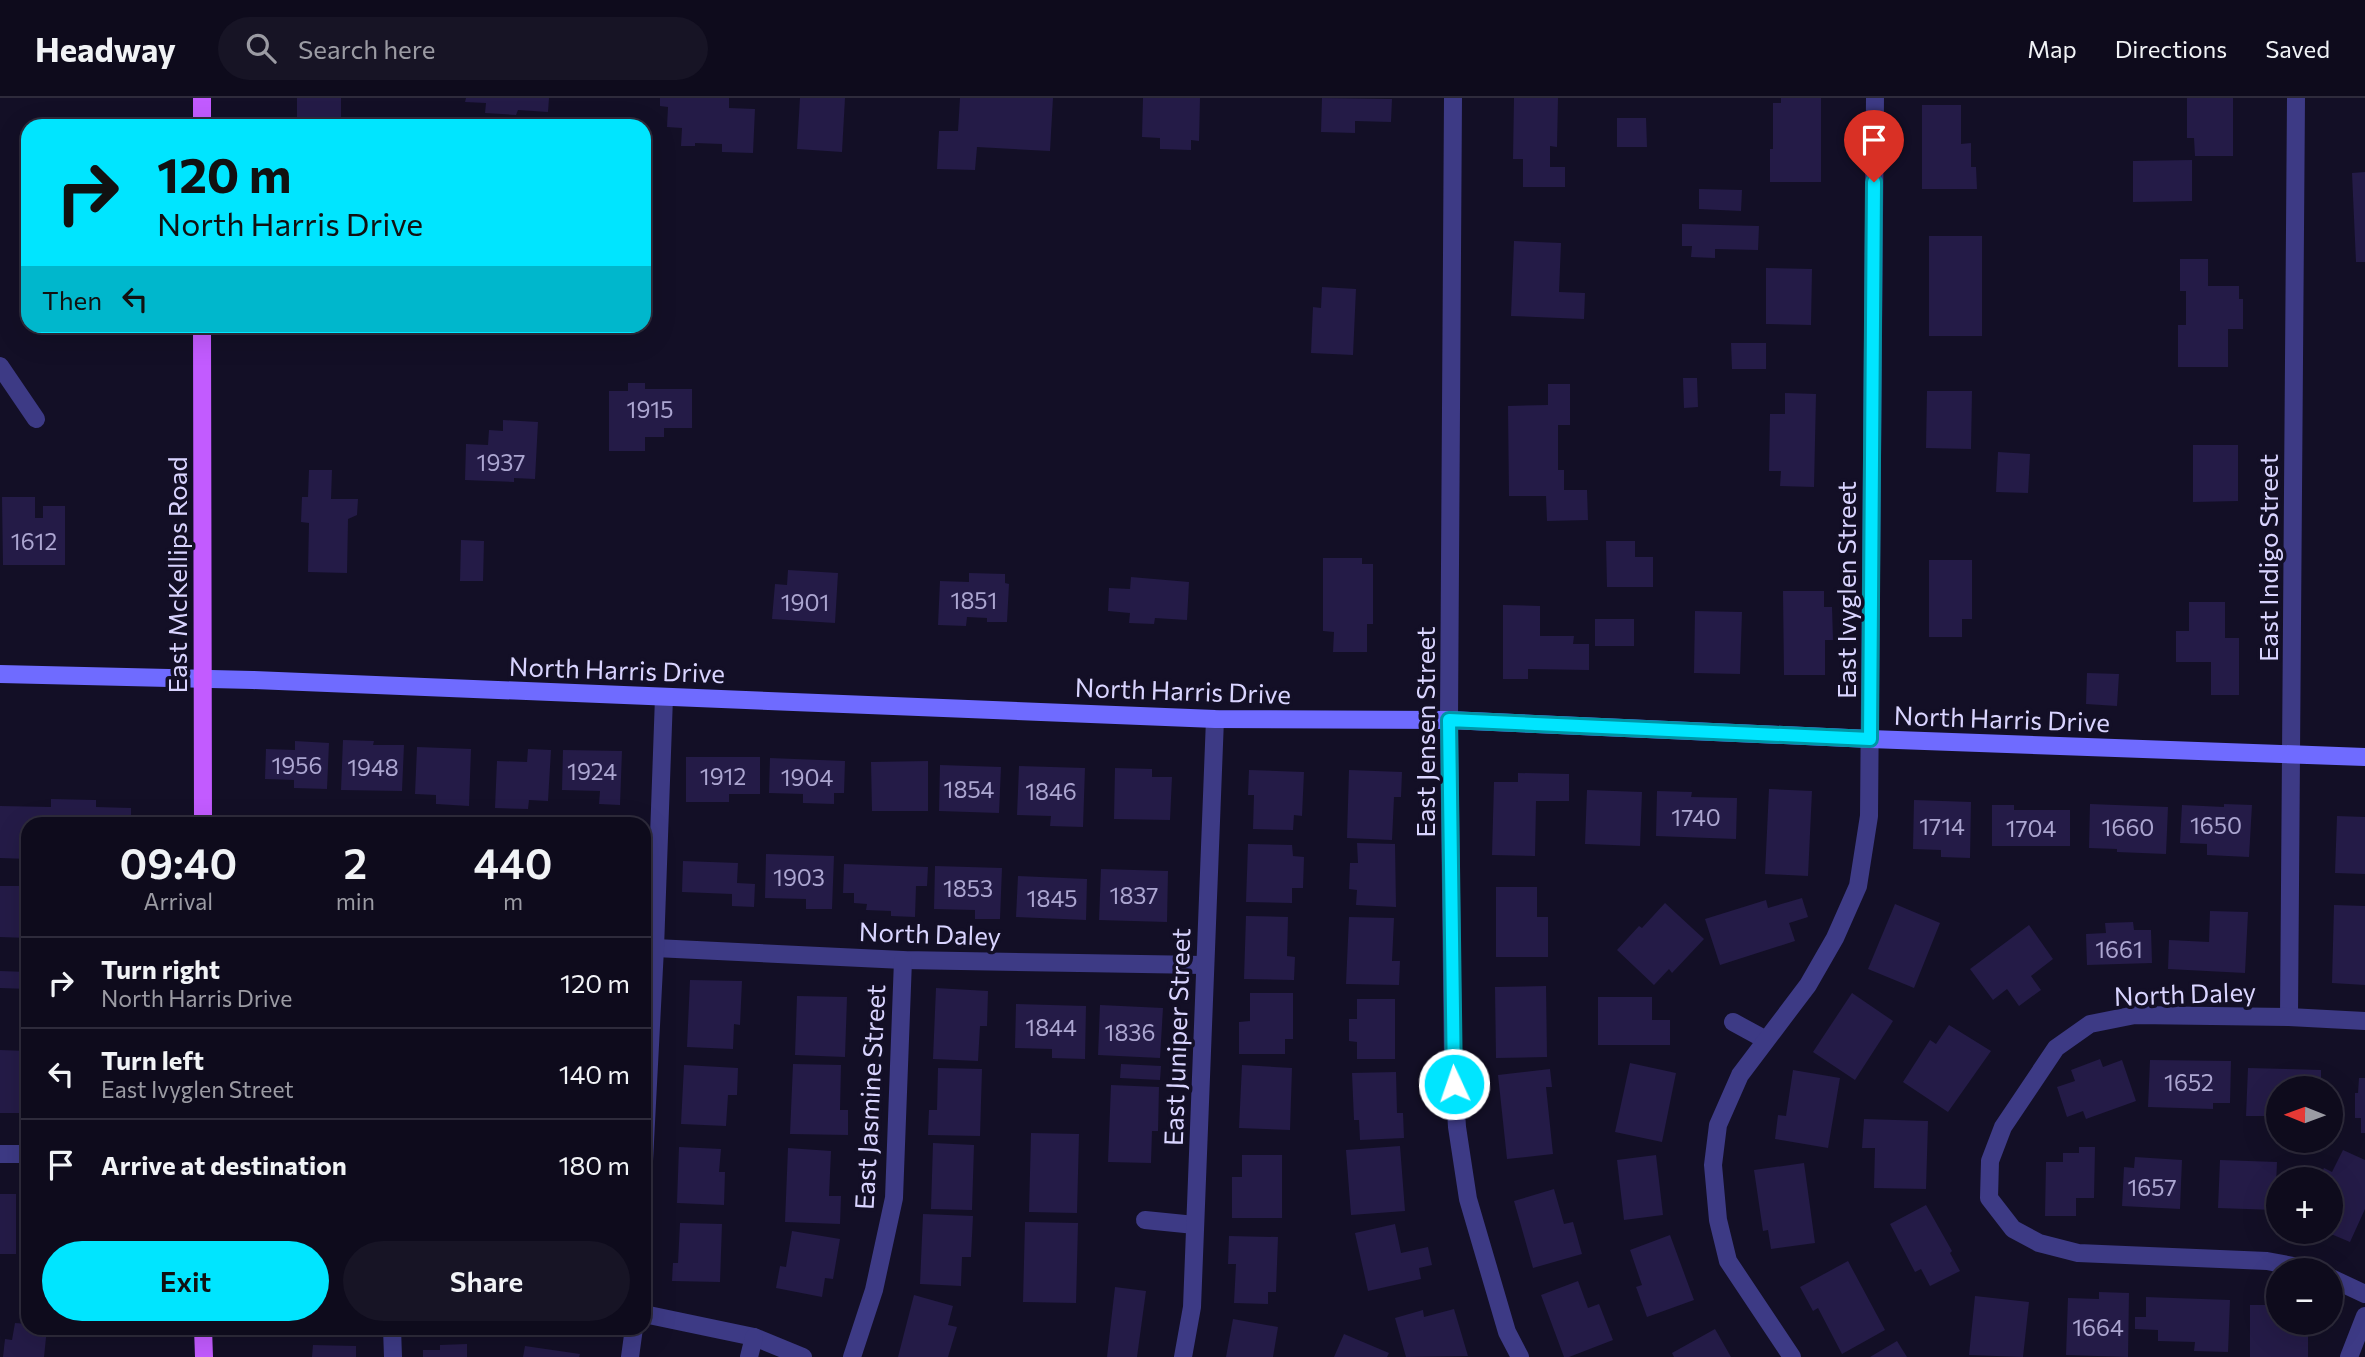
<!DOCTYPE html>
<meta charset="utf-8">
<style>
:root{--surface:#0e0b1c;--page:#171425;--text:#f1f3f6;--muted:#9b9ba3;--line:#2e2b3b;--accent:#00e5ff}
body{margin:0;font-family:Commissioner,sans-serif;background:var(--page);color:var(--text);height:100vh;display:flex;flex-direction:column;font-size:26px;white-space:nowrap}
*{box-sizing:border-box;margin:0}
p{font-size:23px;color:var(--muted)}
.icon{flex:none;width:38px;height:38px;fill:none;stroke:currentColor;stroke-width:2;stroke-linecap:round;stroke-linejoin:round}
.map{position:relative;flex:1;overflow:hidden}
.details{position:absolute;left:21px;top:719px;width:630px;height:518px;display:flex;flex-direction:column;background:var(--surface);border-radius:21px;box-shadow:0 7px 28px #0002,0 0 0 2px var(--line)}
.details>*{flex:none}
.top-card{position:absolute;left:21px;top:21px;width:630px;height:214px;border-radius:21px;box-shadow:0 7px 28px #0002,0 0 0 2px var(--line);background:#00e5ff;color:#111;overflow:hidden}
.needle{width:46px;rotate:271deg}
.controls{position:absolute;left:2266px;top:978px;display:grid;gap:14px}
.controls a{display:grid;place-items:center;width:77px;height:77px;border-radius:50%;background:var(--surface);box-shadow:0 7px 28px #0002,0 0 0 2px var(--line);font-size:35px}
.pin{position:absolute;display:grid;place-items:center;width:60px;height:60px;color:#fff;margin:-72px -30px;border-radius:50% 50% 50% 0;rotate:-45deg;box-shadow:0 0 7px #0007}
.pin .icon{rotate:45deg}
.me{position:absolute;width:77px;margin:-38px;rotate:357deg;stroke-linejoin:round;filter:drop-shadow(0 0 5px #0008)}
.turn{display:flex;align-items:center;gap:24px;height:147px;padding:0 21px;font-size:32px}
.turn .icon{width:91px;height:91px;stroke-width:2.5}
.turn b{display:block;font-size:49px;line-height:60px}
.then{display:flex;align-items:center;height:66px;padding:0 21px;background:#0003;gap:14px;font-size:26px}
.eta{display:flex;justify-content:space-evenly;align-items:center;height:119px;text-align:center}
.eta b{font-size:42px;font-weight:600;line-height:49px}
.cta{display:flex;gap:14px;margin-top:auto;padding:14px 21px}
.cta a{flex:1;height:80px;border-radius:42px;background:var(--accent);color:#111;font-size:28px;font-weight:600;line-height:80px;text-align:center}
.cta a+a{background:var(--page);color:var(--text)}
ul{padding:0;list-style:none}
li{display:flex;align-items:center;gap:21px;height:91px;padding:0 21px;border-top:2px solid var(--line)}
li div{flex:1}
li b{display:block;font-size:26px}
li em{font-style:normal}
header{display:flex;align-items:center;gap:42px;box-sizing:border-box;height:98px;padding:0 35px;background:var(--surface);border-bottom:2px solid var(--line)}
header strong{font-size:33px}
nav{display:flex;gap:38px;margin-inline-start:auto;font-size:24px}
.search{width:490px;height:63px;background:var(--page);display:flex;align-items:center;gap:18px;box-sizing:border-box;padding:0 24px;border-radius:38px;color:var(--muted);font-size:26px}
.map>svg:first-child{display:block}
</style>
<header>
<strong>Headway</strong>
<div class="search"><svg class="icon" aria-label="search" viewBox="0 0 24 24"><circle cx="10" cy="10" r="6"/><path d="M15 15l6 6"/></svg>Search here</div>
<nav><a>Map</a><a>Directions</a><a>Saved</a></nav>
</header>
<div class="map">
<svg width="2365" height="1259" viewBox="0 0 2365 1259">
<rect width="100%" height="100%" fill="#130f26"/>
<g fill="#241b47">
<rect x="297" y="0" width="44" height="28"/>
<path d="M466 0H549L548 14 518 12 516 17 485 15 486 5 465 4Z"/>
<path d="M660 0H729V10L755 11 753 55 722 54V46L695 45V48H681L682 30 667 29 668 9 660 8Z"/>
<path d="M800 0H845L842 54 797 51Z"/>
<path d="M960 0H1053L1050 53 977 49 975 72 937 71 939 33H958Z"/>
<path d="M1143 0H1200L1199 43 1191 42V52L1160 51V40L1142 39Z"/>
<path d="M1322 0 1392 1 1391 24 1355 23V35L1321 34Z"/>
<path d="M1514 0H1558L1557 49 1550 48V69H1565V89H1523V61H1513Z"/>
<path d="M1781 0H1821V84H1770V51H1773V5H1781Z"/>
<path d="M2187 0H2233V58H2195L2194 40H2187Z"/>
<path d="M1922 7H1961V46L1971 45V69H1976L1977 91H1922Z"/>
<path d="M1617 20H1646L1647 49H1617Z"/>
<path d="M2192 62V103L2133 104V63Z"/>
<path d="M2365 74V164H2356L2352 75Z"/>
<path d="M1699 91 1742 92 1741 113 1699 111Z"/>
<path d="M1682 126 1759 128 1758 152 1715 151V160L1691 159 1692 148H1682Z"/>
<rect x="1929" y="138" width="53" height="100"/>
<path d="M1514 143 1561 145 1559 194 1585 195 1584 221 1511 218Z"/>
<path d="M2180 161H2208V188H2239V201H2243V231H2228V269H2178V227H2186V193H2180Z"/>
<path d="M1766 170 1812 171 1811 227 1766 226Z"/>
<path d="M1322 189 1356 191 1353 257 1311 255 1313 209 1321 210Z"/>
<rect x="296" y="228" width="52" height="8"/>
<path d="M1731 245H1766V271H1732Z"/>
<path d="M1683 280H1697L1698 309 1684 310Z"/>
<path d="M628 285H645V291H692V330H664V339H645V353H609V293H628Z"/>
<path d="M1548 286H1570V327H1558V372H1564V392H1587L1588 422 1547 423 1546 398H1509L1508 308 1548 307Z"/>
<path d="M1927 293H1972L1971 351 1926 350Z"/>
<path d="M1785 295 1816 296 1814 389 1780 388 1781 373H1769L1770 316H1785Z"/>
<path d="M503 322 538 324 535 381 514 380V384L465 382 466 346 488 347 489 332 503 333Z"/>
<path d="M2193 347H2238V403L2193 404Z"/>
<path d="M1998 354 2030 356 2028 395 1996 394Z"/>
<path d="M309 372H332L331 401H358L357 417 348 421 347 475 308 474 309 425 301 424 302 399H308Z"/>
<path d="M2 399H35V420H43V408H65V467H3Z"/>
<path d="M461 442 484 443 483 483H460Z"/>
<path d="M1606 443H1635V459H1653V489H1607Z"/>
<path d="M1323 460H1362V466H1373V526H1367V554H1333L1334 534 1323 533Z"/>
<path d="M1929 462H1972V521H1962V539H1929Z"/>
<path d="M788 472 838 475 835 525 772 521 775 486 787 487Z"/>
<path d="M969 475 1005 476V485L1009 486 1007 524H987V520L967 519 966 528 938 527 940 483 969 484Z"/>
<path d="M1131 479 1189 484 1187 522 1155 520 1154 526 1129 525 1130 515 1108 513 1109 490 1130 491Z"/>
<path d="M1783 493H1824V509H1832L1833 542H1825V577H1784Z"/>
<path d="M2189 504H2225V540H2239V597H2211V564H2176V533H2189Z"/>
<path d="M1503 507 1540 508V538H1574L1573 546H1589V572L1528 571V581H1503Z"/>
<path d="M1695 513 1742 514 1740 576 1694 575Z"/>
<rect x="1595" y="521" width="39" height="27"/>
<path d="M2087 575 2119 576 2117 608 2086 606Z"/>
<path d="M343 642 374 643 373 647H404L402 693 341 692Z"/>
<path d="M295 643 329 645 327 691 294 690V682L265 681 266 651 295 652Z"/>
<path d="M417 649 471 651 469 708 436 706V697L415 696Z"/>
<path d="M528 651 551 652 548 703 529 702 528 711 495 710 497 663 527 664Z"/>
<path d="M563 652 622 653 620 707 599 706 600 693 562 692Z"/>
<path d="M686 659H760V696H729V704H686Z"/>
<path d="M770 660 845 663 844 695H834V706L803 705V696L769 695Z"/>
<path d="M928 663V713H872L871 664Z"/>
<path d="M940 667 1001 669 999 715 939 713Z"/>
<path d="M1019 668 1085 670 1083 729 1050 728 1051 718 1017 717Z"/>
<path d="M1115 670 1152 671V679H1172L1170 722 1114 721Z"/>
<path d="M1249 672 1304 674 1302 718 1294 717 1293 732 1253 731 1254 697H1248Z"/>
<path d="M1349 672 1402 674 1401 699H1394L1392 742 1347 740Z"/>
<path d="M1518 675 1569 676V703H1536L1535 758 1492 757 1494 684H1518Z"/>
<path d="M1769 691 1812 693 1808 778 1765 776Z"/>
<path d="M1587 692 1642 694 1640 748 1585 746Z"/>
<path d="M1657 693 1692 694 1691 699 1737 700 1736 741 1656 738Z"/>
<path d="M51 701 96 702V709L131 710V726H28V761L0 760V708L51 709Z"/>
<path d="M1914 702 1971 704 1970 760 1941 759V752L1913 751Z"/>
<path d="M2090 706 2168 709 2166 756 2117 754V751L2089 750Z"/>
<path d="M2224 706 2252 707 2249 759 2207 757V746L2180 745 2182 707 2224 709Z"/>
<path d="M1992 707H2014V712H2070V748H1992Z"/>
<path d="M2337 718 2365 719V776L2335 775Z"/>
<path d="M1357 745 1395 746 1396 809 1356 807 1357 792 1349 791 1350 765H1358Z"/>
<path d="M1248 746 1292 747 1293 758 1304 759 1303 790H1292V805L1246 804Z"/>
<path d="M766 756 834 758 832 811H806V801L765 800Z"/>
<path d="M683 763 738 765 737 785 755 786 754 809 732 808V796L682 794Z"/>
<path d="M844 766 928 769 927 788H916L915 819 891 818V813L866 812 867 806 854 805V795H843Z"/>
<path d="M935 768 1002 770 1000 821H975V812L934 811Z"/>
<path d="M1101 771 1168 773 1167 824 1099 822Z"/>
<path d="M1018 778 1087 781 1086 822 1016 819Z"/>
<path d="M0 788H28V840L0 839Z"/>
<path d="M1496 789H1537V819H1548V859H1496Z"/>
<path d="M1802 800 1808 819 1789 825 1795 843 1720 867 1705 821 1766 802 1768 810Z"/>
<path d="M1665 805 1704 841 1672 875 1669 871 1654 887 1617 852 1639 828 1642 830Z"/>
<path d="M1895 806 1940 825 1914 890 1868 871Z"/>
<path d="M2334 807 2365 808V887L2332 885Z"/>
<path d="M2210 813 2248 814 2245 875 2168 871 2169 842 2209 844Z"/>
<path d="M1246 818 1288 819 1287 858 1295 859 1294 882 1244 881Z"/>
<path d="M1349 819 1394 820 1392 863H1400L1399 887 1346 886Z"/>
<path d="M2133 824 2134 832H2151L2152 865 2087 867 2086 836 2106 835 2105 825Z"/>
<path d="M2029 827 2053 861 2031 878 2041 892 2019 908 2007 891 1993 902 1970 871Z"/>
<path d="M0 873 28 874V891L0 890Z"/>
<path d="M690 882 742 883 740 927 734 926 733 951 687 949Z"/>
<path d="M1546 888 1547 959 1496 960 1495 889Z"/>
<path d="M936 890 988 893 987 928H980L978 963 933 961Z"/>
<path d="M1250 895H1293V941H1285V956H1239V924L1250 923Z"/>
<path d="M1852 895 1893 923 1855 982 1813 954Z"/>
<path d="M797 898 847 899 845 959 795 957Z"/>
<path d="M1598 899H1652V922H1670V947H1598Z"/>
<path d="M1357 901H1395V961H1357V944L1349 943V921H1357Z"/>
<path d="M1016 906 1086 908 1085 961 1052 960V951L1015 950Z"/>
<path d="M1100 907 1163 910 1160 960 1098 957Z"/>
<path d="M1949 927 1991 953 1948 1014 1903 984 1930 942 1936 946Z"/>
<path d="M0 952 28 953V1015H0Z"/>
<path d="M2100 961 2103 969 2122 962 2136 1003 2086 1021 2083 1013 2067 1019 2057 989 2075 983 2071 972Z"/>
<path d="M2150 962 2231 963 2230 1005H2213V1011L2148 1009Z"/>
<path d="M1630 965 1676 975 1662 1044 1615 1034Z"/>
<path d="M793 966 841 967 840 1012H848V1037L790 1036Z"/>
<path d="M1121 966 1161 968 1160 982 1120 980Z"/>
<path d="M684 967 738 970 737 997H728L726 1028 681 1026Z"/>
<path d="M1242 967 1292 970 1290 1032 1239 1030Z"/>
<path d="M938 970 982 971 980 1038 928 1037 929 1012H937Z"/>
<path d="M2248 970 2321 972V990H2278V1018H2246Z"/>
<path d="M1550 971 1552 989H1546L1553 1056 1507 1061 1498 977Z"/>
<path d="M1793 972 1840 980 1828 1050 1775 1041 1778 1017 1786 1018Z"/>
<path d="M1396 974 1397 1015H1403L1404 1040 1360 1042 1359 1022H1354L1352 975Z"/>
<path d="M2359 980H2365V1035H2361V1020H2355V995H2358Z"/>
<path d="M1111 987 1159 989 1158 1033H1152L1151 1065 1108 1064Z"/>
<path d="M1864 1021 1928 1023 1926 1091 1874 1090 1875 1050H1862Z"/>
<path d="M1031 1035 1079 1036 1077 1115 1029 1114Z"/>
<path d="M933 1045 974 1047 972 1112 931 1111Z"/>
<path d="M1400 1048 1405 1113 1351 1117 1346 1052Z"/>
<path d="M679 1049 721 1051 719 1074H725L724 1107 677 1105Z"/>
<path d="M2079 1049H2095L2094 1100H2076V1118H2045L2046 1064H2063V1055H2079Z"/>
<path d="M788 1050 831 1053 829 1098H841L840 1126 785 1124Z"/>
<path d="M2343 1052 2365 1062V1111L2350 1144 2331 1136V1082H2318L2324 1070 2332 1074Z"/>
<path d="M1242 1057H1282V1120H1232V1079H1242Z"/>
<path d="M1656 1057 1663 1117 1624 1122 1617 1062Z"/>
<path d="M2135 1059 2182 1062 2180 1111 2122 1108 2124 1069 2134 1070Z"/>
<path d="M2220 1062 2277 1064 2275 1112 2218 1110Z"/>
<path d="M1804 1065 1815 1145 1771 1151 1768 1132 1763 1133 1754 1072Z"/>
<path d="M1554 1091 1564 1126 1573 1124 1582 1156 1533 1170 1514 1103Z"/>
<rect x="0" y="1096" width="16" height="60"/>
<path d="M1926 1107 1952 1153 1950 1155 1960 1173 1930 1188 1921 1171 1915 1174 1890 1126Z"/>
<path d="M923 1116 973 1118 971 1159H962L961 1188 920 1186Z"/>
<path d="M1025 1124 1078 1125 1076 1205 1023 1204Z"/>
<path d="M680 1125 722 1126 720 1184 672 1183 673 1165H678Z"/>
<path d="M1395 1126 1401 1155 1428 1149 1432 1167 1419 1170 1421 1181 1368 1193 1355 1135Z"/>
<path d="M792 1133 840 1141 833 1181 825 1180 822 1199 776 1190 780 1168 786 1169Z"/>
<path d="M1670 1137 1694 1202 1647 1219 1636 1189 1642 1187 1630 1152Z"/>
<path d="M1229 1138 1278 1139 1276 1194H1268V1206L1234 1205 1236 1166H1228Z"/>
<path d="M1848 1163 1885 1232 1842 1256 1818 1210 1813 1213 1800 1189Z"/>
<path d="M1578 1183 1588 1210 1599 1206 1613 1242 1569 1259H1564L1541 1197Z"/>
<path d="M1115 1189 1146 1193 1137 1259H1107Z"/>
<path d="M2099 1194 2129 1195 2128 1259 2066 1257 2068 1200 2099 1201Z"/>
<path d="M914 1197 953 1208 948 1227 957 1229 948 1259H898Z"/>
<path d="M1975 1198 2029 1204 2023 1259 1969 1257Z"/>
<path d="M2146 1199 2230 1202 2228 1254 2194 1253 2195 1244 2158 1243V1232L2135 1231V1219H2146Z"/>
<path d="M2250 1207H2278V1225H2308V1259H2250Z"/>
<path d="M1454 1211 1468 1258 1406 1259 1395 1220 1423 1212 1424 1219Z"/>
<path d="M1233 1221 1278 1229 1273 1259H1226Z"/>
<path d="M15 1225 28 1226V1230H47L44 1259H3L5 1241 12 1242Z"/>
<path d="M1715 1231 1731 1259H1674L1672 1255Z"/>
<path d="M1344 1236 1389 1255 1387 1259H1334Z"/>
<path d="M1897 1243 1907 1259H1870Z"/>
<path d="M467 1246V1259H423V1252H440V1247Z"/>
<path d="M313 1247 356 1248V1259H312Z"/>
<path d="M525 1248 580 1256 579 1259H523Z"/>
</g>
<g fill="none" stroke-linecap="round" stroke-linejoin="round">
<g stroke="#3d3a85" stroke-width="18">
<path d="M1453 0 1449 622 1453 965 1457 1029 1468 1101 1507 1234 1520 1259"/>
<path d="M0 268 36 321"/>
<path d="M655 850 903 862 1204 867"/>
<path d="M2289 919 2296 0"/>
<path d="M1733 924 1766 942"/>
<path d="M0 1056H28"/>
<path d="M644 1063 655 850 664 599"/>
<path d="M1145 1122 1195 1127"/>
<path d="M2314 1172 2267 1163 2078 1155 2039 1145 2013 1131 1989 1100 1990 1063 2003 1029 2056 950 2090 926 2135 917 2289 919 2365 923"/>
<path d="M2331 1180 2365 1196"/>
<path d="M644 1216 754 1239 803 1259"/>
<path d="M392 1230 393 1259"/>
<path d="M630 1259 634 1230"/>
<path d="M749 1259 754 1239"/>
<path d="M852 1259 874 1192 894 1100 903 862"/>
<path d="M1183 1259 1192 1209 1215 621"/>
<path d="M1792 1259 1728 1163 1718 1122 1713 1067 1718 1027 1740 977 1808 887 1835 840 1858 788 1869 718 1875 0"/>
<path d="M2349 1259 2365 1218"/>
</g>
<path stroke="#6f6bff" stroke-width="18" d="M0 576 253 582 1215 621 1449 622 1870 641 2365 659"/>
<g stroke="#c25bff" stroke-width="18">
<path d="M202 0V28"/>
<path d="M202 228 203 726"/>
<path d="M203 1230 204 1259"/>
</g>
</g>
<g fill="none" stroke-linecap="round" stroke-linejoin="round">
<g stroke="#0095a6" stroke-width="18">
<path id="route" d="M1454 986 1449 622 1870 641 1874 84"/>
</g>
<use href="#route" stroke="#00e5ff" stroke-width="12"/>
</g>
<g text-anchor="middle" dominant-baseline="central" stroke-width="7" stroke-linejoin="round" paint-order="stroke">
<g font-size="23" fill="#aca6d1">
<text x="650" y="311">1915</text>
<text x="501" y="364">1937</text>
<text x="34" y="443">1612</text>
<text x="974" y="502">1851</text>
<text x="805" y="504">1901</text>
<text x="297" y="667">1956</text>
<text x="373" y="669">1948</text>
<text x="592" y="673">1924</text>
<text x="723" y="678">1912</text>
<text x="807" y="679">1904</text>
<text x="969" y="691">1854</text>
<text x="1051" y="693">1846</text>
<text x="1696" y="719">1740</text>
<text x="2216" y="727">1650</text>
<text x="1942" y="728">1714</text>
<text x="2128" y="729">1660</text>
<text x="2031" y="730">1704</text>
<text x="799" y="779">1903</text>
<text x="968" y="790">1853</text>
<text x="1134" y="797">1837</text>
<text x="1052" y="800">1845</text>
<text x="2119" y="851">1661</text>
<text x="1051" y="929">1844</text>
<text x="1130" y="934">1836</text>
<text x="2189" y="984">1652</text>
<text x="2152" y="1089">1657</text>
<text x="2098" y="1229">1664</text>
</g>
<g font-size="26" fill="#d9d4ff" stroke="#130f26">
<text transform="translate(2267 460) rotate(-90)">East Indigo Street</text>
<text transform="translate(176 477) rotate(-90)">East McKellips Road</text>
<text transform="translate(1845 492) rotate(-90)">East Ivyglen Street</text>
<text transform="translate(617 571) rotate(2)">North Harris Drive</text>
<text transform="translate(1183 592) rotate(2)">North Harris Drive</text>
<text transform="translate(2002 620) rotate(2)">North Harris Drive</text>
<text transform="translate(1424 634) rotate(-90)">East Jensen Street</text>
<text transform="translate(930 835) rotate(2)">North Daley</text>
<text transform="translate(2185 895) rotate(-2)">North Daley</text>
<text transform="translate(1176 939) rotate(-88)">East Juniper Street</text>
<text transform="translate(869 999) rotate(-87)">East Jasmine Street</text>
</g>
</g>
</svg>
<div class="controls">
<a><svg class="needle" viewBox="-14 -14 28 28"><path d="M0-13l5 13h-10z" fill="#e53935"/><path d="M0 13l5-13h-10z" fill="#9b9ba3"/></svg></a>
<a>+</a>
<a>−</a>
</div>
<div class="pin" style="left:1874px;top:84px;background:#d93025"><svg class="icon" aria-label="arrive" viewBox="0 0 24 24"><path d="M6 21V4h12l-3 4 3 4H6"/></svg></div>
<svg class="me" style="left:1454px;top:986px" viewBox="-20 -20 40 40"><circle r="17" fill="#00e5ff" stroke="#fff" stroke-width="3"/><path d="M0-11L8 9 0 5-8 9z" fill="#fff"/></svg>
<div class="top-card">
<div class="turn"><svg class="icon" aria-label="right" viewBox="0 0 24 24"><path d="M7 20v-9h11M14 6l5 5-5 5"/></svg><div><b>120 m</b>North Harris Drive</div></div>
<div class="then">Then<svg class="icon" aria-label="left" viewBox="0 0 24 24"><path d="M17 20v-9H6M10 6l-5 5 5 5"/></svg></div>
</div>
<section class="details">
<div class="eta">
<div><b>09:40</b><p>Arrival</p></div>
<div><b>2</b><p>min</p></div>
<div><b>440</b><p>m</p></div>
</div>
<ul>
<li><svg class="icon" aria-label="right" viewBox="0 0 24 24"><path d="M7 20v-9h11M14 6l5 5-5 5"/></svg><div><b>Turn right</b><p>North Harris Drive</p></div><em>120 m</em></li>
<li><svg class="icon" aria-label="left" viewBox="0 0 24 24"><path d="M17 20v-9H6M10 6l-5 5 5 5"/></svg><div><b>Turn left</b><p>East Ivyglen Street</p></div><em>140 m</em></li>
<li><svg class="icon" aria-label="arrive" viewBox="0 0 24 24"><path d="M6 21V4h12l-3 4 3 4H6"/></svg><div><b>Arrive at destination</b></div><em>180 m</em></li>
</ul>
<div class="cta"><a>Exit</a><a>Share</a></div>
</section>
</div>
